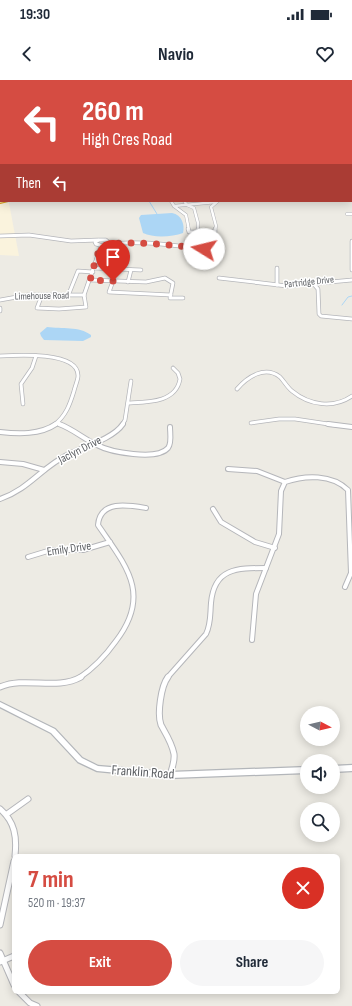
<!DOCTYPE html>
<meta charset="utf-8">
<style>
:root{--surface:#fff;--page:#f6f6f7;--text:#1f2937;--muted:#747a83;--accent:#d54c42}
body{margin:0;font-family:"Sofia Sans Condensed",sans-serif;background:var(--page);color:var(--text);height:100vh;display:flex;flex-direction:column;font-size:15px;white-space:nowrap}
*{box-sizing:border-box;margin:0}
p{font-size:13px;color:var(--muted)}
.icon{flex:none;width:22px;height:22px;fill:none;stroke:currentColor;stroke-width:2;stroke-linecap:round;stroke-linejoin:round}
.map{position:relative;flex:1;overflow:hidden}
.panel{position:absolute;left:12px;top:774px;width:328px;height:140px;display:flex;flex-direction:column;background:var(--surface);border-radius:6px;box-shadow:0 2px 10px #0003}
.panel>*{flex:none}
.hud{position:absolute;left:0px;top:0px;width:352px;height:122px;box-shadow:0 2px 10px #0003;background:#d54c42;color:#fff;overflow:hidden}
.needle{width:26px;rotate:97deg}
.buttons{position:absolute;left:300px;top:626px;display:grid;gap:8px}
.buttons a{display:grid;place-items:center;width:40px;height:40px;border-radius:50%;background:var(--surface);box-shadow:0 2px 10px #0003;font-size:20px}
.pin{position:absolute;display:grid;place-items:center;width:34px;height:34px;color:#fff;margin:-41px -17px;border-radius:50% 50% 50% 0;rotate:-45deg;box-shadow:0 0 4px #0007}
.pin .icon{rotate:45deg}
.me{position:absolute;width:44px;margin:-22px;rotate:279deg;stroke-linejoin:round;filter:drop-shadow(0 0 3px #0008)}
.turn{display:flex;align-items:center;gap:14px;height:84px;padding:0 16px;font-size:18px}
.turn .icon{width:52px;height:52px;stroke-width:2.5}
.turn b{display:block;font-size:28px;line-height:34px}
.then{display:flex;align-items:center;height:38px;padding:0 16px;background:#0003;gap:8px;font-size:15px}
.round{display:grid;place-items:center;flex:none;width:42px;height:42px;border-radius:21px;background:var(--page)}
.overview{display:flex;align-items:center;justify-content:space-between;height:68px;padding:0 16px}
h1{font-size:24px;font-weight:700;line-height:30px;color:var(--accent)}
.action{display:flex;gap:8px;margin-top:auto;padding:8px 16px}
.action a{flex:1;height:46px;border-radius:24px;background:var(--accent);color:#fff;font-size:16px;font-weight:700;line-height:46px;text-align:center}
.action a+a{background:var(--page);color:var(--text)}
.status{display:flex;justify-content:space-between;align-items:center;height:28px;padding:0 20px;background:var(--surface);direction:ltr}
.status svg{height:11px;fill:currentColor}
header{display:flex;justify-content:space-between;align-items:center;height:52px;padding:0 16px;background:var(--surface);font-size:18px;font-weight:700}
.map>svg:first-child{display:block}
</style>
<div class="status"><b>19:30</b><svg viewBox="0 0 49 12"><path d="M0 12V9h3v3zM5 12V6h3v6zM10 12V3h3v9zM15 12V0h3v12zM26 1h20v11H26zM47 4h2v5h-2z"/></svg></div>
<header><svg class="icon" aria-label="back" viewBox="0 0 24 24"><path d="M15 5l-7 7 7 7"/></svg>Navio<svg class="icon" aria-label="heart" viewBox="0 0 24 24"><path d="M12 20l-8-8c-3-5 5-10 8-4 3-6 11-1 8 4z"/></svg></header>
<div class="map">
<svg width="352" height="926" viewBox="0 0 352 926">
<rect width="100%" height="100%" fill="#edebe4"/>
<g fill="#faf3dd">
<path d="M0 0H193L1 1 0 61Z"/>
<path d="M0 123H9L19 176 0 175Z"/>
</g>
<g fill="#acd6f5">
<path d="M172 133C182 135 185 145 183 153 172 157 153 158 143 153L139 138 141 135Z"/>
<path d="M47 247C62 249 79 246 91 255V257L83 261 44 260 41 256 40 253Z"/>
</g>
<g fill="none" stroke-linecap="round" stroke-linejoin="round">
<g stroke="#acd6f5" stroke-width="1">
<path d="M245 0 248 1"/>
<path d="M149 121 157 134"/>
<path d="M342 225 348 217 352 216"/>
</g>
<g stroke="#b5b6ba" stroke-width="3.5">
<g id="street-far3">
<path d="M0 1 8 0"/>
<path d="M171 121 174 126 216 122"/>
<path d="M184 121 187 125 194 128 198 143V150"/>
<path d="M174 126 186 135 189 150"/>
<path d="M347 134H352"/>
<path d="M215 150 216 146 211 127 218 121"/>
</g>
</g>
<g stroke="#b5b6ba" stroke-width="4.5">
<g id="street-far2">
<path d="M188 149 189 152H204"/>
<path d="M198 149V152"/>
<path d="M0 156 29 155 71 161 98 160"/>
<path d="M99 160H106L109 163 103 166 96 164 95 162Z"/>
<path d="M352 161V190"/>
<path d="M107 165C133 159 177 166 204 169"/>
<path d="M188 167 205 152H215V149"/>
<path d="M94 188 141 190"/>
<path d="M277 188V205"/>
<path d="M219 198 287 206 352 200"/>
<path d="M90 200 146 202 165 198 173 203 170 218H183"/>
<path d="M113 201 109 212 171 215"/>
<path d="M128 202 131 190"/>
<path d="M312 202 318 209 319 234 321 236 352 239"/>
<path d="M42 215 37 228 59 229 86 227 84 215"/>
<path d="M84 215 100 169 105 165"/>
<path d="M68 216 78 191 93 192"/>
<path d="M0 220 28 215H84"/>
<path d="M0 228V231"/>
<path d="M0 276C16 275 79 271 78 296 78 300 75 306 74 311 70 324 66 336 54 345"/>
<path d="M237 309C247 297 265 285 280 297 284 301 287 307 292 311 309 325 333 329 352 316"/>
<path d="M128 323C147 322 176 323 180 299L178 293 173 288"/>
<path d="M23 324 21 304 32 288 36 276"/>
<path d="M58 343 62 345"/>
<path d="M251 343 279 339H295L335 345"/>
<path d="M122 345 125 340 131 301"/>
</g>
</g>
<g stroke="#b5b6ba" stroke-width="6">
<g id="street-far1">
<path d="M59 344C73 349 84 359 97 365 110 372 157 381 168 368 172 363 170 353 170 347"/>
<path d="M328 344 352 347"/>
<path d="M0 352C18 354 40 355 56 344"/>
<path d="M0 382 23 384 44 390"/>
<path d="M228 389 257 391 285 402"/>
<path d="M0 419C29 409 41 388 67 375 83 367 113 359 123 344"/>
<path d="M213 429 221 442 255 462 275 468"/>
<path d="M28 477 51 470H83L110 462"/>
<path d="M252 560 256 514 279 454 281 411 285 402C305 395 332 394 348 410L351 493 345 507"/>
<path d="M79 598C94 588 106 575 116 561 152 514 126 486 98 445 100 420 128 425 146 428"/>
<path d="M167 598 206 554C211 544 210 535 211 523 214 488 237 488 266 488"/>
</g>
</g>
<g stroke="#b5b6ba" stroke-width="7">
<g id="street">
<path d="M168 597C161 606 157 634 161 645 166 654 172 663 174 674 175 681 172 688 170 695"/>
<path d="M0 607C26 596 56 611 81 597"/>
<path d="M0 729C15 742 17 757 15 776"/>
<path d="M7 734 28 719"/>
<path d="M0 845 14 781"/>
<path d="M0 873 14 905"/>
<path d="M0 882 14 876"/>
<path d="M19 912 30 923 37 926"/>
</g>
</g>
<g stroke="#b3b6ba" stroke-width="2.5">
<g id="secondary">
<path d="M0 622 55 649 82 678 98 686 170 692 307 687V693L170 698 97 691 78 682 51 653 0 627Z"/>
<path d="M352 685V691L333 692V686Z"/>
</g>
</g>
<g stroke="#e1be69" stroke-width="2">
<g id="primary">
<rect x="351" y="42" width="1" height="2"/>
<rect x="0" y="49" width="1" height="3"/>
</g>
</g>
<g stroke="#d89a1a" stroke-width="2">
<g id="highway">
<rect x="351" y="80" width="1" height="2"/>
<rect x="351" y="87" width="1" height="2"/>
<rect x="0" y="98" width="1" height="2"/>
<rect x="0" y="113" width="1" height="2"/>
<path d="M0 121H8L0 123Z"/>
</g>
</g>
<use href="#street-far3" stroke="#fff" stroke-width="2.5"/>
<use href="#street-far2" stroke="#fff" stroke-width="3"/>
<use href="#street-far1" stroke="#fff" stroke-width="4"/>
<use href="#street" stroke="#fff" stroke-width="5"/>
<use href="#secondary" fill="#fff" fill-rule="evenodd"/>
<use href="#primary" fill="#f6eab1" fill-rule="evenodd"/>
<use href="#highway" fill="#f1d998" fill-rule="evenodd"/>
</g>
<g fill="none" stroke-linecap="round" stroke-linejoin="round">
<path stroke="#d54c42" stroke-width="7" stroke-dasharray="0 12.6" d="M113 201 90 200C93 192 96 174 101 168 110 157 188 167 204 169"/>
</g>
<g text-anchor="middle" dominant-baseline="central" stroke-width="3" stroke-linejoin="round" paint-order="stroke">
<g font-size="10" fill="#5c5f63" stroke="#fff">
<text transform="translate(309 202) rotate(-6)">Partridge Drive</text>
<text transform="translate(42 216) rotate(-1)">Limehouse Road</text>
</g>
<g font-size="12" fill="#5c5f63" stroke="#fff">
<text transform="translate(80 370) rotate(-27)">Jaclyn Drive</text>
<text transform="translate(69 469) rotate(-8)">Emily Drive</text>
</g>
<g font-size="14" fill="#5c5f63" stroke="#fff">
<text transform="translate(143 692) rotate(4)">Franklin Road</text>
</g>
</g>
</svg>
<div class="buttons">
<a><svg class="needle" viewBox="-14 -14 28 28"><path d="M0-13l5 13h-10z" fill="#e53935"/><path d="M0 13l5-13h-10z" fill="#747a83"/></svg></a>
<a><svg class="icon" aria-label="sound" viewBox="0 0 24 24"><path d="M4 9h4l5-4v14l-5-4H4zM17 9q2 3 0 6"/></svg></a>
<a><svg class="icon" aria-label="search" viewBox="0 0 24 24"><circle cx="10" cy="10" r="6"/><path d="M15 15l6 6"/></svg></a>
</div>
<div class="pin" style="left:113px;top:201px;background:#d93025"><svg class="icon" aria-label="arrive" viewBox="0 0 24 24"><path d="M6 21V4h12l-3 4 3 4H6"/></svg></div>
<svg class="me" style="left:204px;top:169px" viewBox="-20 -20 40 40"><circle r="19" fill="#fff"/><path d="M0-13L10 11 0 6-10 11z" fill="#d54c42"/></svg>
<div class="hud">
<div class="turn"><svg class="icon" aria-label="left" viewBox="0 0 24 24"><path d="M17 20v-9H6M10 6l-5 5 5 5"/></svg><div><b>260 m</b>High Cres Road</div></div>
<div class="then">Then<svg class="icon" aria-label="left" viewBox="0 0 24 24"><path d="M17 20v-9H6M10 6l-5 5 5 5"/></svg></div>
</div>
<section class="panel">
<div class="overview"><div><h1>7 min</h1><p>520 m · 19:37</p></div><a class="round" style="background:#d93025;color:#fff"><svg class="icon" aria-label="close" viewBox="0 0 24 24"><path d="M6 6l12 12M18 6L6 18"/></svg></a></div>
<div class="action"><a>Exit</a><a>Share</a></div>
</section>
</div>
